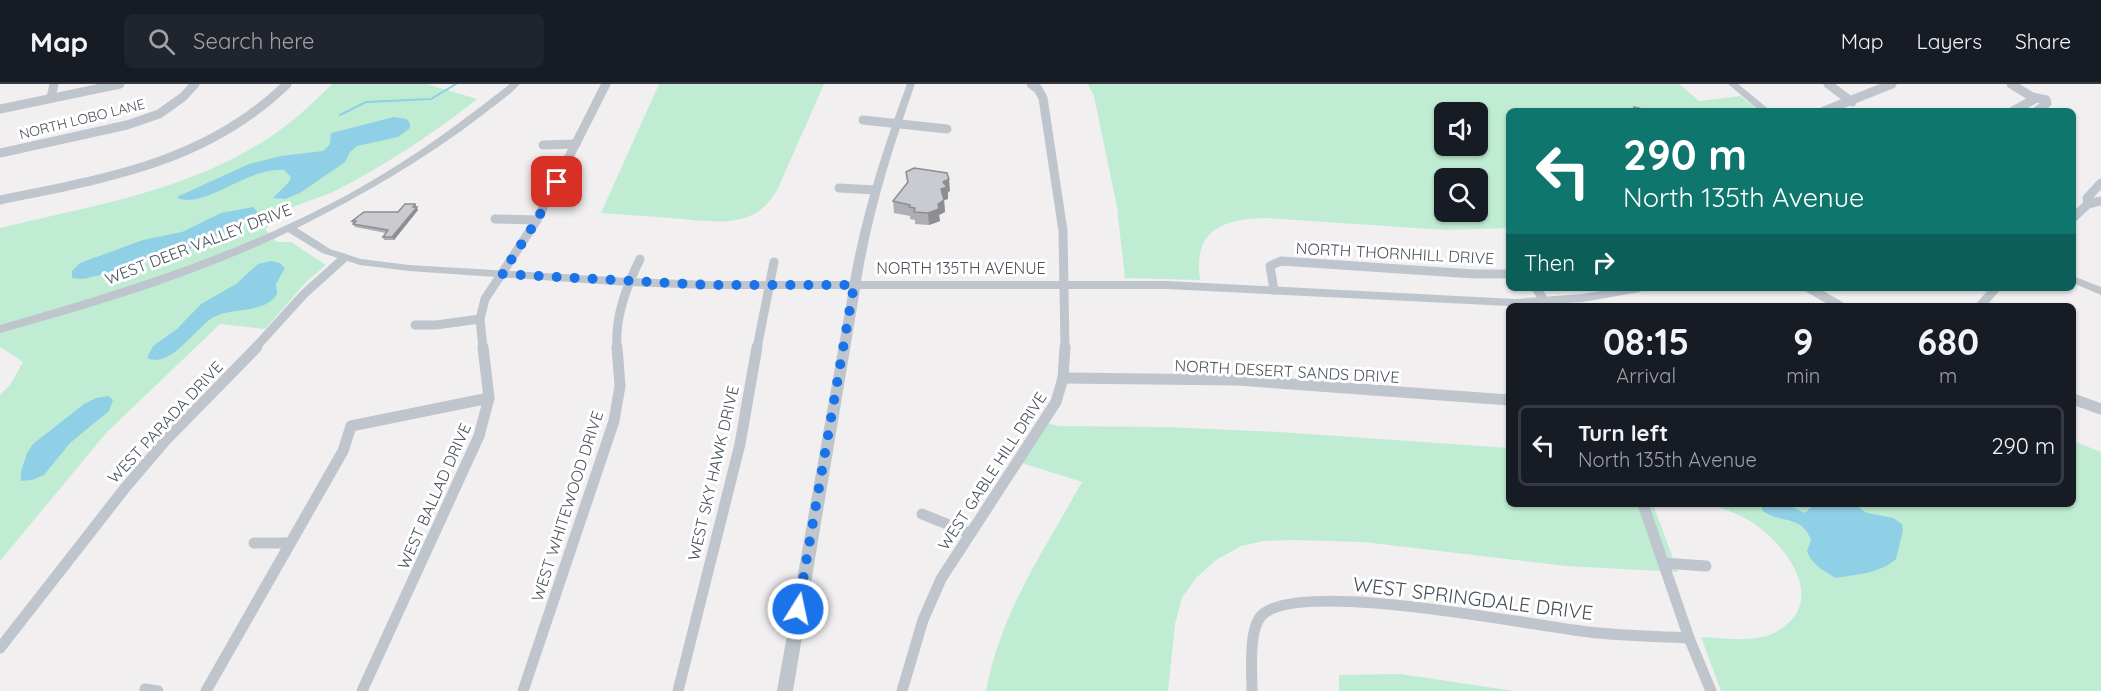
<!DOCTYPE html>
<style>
:root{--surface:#171b24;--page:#20242c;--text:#f1f3f6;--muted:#9ea1a6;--line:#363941}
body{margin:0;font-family:Quicksand,sans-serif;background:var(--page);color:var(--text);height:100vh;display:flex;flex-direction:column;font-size:22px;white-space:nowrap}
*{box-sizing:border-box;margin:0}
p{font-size:20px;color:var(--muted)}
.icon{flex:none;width:33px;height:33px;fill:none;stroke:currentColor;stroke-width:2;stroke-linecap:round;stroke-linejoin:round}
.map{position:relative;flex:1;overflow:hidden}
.sheet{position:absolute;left:1506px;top:219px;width:570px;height:204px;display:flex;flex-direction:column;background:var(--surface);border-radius:9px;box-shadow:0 2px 4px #0004}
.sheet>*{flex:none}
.top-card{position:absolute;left:1506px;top:24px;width:570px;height:183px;border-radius:9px;box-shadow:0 2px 4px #0004;background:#0f766e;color:#fff;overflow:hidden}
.tools{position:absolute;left:1434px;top:18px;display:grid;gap:12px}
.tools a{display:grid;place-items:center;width:54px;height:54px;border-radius:9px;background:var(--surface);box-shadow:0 2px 4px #0004;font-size:30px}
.pin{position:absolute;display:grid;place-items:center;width:51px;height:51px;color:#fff;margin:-26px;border-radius:12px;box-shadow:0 3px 9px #0006}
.me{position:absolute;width:66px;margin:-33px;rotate:10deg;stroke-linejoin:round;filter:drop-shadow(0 0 4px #0008)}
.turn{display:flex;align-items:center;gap:21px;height:126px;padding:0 18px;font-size:27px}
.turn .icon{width:78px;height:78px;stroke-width:2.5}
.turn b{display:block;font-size:42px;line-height:51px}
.then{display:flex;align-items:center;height:57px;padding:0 18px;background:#0003;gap:12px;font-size:22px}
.eta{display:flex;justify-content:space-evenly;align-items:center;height:102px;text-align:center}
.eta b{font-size:36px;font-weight:700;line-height:42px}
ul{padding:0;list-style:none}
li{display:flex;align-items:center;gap:18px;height:81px;margin:0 12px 9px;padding:0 6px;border:3px solid var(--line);border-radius:9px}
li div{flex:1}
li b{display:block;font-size:22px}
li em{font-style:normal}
header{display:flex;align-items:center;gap:36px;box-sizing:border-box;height:84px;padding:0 30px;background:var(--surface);border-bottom:2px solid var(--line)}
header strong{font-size:28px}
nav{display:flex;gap:33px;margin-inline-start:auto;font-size:21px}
.search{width:420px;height:54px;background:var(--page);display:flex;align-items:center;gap:15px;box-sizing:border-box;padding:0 21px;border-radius:9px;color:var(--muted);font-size:22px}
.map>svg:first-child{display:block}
</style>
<header>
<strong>Map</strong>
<div class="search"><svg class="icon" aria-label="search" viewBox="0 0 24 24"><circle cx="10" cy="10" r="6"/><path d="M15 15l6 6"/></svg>Search here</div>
<nav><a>Map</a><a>Layers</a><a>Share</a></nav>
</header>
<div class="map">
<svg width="2101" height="607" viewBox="0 0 2101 607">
<rect width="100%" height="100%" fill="#f1efef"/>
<g fill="#c0ecd3" fill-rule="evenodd">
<path d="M332 0H427L477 15C433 50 387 80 337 106 318 115 295 120 277 131 271 135 271 141 265 145L277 158H291L326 181 307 197 265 245 220 240 106 349 0 477V311L10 301 23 278 0 263V144C85 123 177 109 254 63 284 46 308 24 332 0Z"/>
<path d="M659 0H824L778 104C756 148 712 137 671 134 648 132 625 131 601 129Z"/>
<path d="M1088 0H1679L1699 17 1740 12 1760 27H1509V144L1446 146 1266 134C1222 135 1193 146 1200 196L1125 194 1117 123 1094 12ZM1444 28H1478V62H1444ZM1444 94H1478V128H1444Z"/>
<path d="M1047 339 1058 342 1165 343 1280 348 1509 364V420H1653L1678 488 1567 482 1364 458 1292 456 1263 457 1241 462 1216 476 1196 494 1182 514 1175 540 1168 607H986C1001 527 1044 467 1082 398L1022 379Z"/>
<path d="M2073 357 2101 368V607H1721L1701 553C1723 554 1754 559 1774 549 1829 521 1790 465 1755 440 1741 431 1725 425 1709 420H2073Z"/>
<path d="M1400 590 1514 607H1339V591Z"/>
</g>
<g fill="#8fd0e6">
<path d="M394 33 406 35 410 39V44L398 53 357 62 350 68 345 78 300 109 285 115 273 114 289 98 291 93 284 86C246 83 207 125 177 114L179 112 249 80 281 72 323 67 330 60 331 49Z"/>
<path d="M253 123 258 128 252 133 196 163 144 174 104 190 83 195 72 194V187L80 179 143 156 182 148 221 129Z"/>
<path d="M271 177 280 179 285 184 276 200 277 210C264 231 232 222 212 234 195 245 170 285 147 274L153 262 177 245 201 220 236 200 258 180Z"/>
<path d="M108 312 113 316 109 327 70 359 44 391 32 396 21 397V388L27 369 33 360 84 320 96 314Z"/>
<path d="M1762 420H1786L1805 429 1815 420H1853L1867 429 1893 434 1902 440 1903 446 1896 475C1879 490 1857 490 1836 494 1824 487 1812 481 1807 467L1811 456C1802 430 1777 440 1762 426Z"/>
</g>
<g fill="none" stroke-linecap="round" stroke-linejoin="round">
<path stroke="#8fd0e6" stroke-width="2" d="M340 31 366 18 431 15 456 0"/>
<g stroke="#bec5cd" stroke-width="9">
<path d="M1031 0 1038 5 1043 14 1063 147 1065 264"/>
<path d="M1828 0 1852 18"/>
<path d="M2011 0 2032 13 2046 16"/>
<path d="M51 14 54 0"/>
<path d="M0 25 120 0"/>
<path d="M1824 27 1892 0"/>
<path d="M2013 27 2033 16 2032 13"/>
<path d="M2037 27 2047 19 2046 16"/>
<path d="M863 36 947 45"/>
<path d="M543 61 576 60"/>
<path d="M0 69 127 41 159 30 183 13 195 0"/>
<path d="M839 104 875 106"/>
<path d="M0 116C106 94 206 79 287 0"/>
<path d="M2088 120 2087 114 2101 99"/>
<path d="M2073 134 2088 120 2101 117"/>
<path d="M495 135 537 136"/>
<path d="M1536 204 1548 222"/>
<path d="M1809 204 1840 222"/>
<path d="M1274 206 1270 182 1281 177 1474 190H1509"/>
<path d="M1980 222 1996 204"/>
<path d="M415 241H436L480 235"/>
<path d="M255 264 304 210 344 174"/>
<path d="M483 264 480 235 485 215 537 136 606 0"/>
<path d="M617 264C615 232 626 204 640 175"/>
<path d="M757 264 774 178"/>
</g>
<g stroke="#bec5cd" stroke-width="11">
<path d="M1063 294 1237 296 1509 316"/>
<path d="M2073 315 2101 325"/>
<path d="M1643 420 1689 554 1711 607"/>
<path d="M922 430 969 449"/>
<path d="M254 459H289"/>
<path d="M1663 479 1706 482"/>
<path d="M0 564 125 404 166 356 257 263"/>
<path d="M145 605 158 607"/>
<path d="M206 607 343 367 351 342 489 314"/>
<path d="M362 607 479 352 489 314 483 263"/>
<path d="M523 607 614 337 620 302 617 263"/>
<path d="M678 607 740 360 757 263"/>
<path d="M902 607 923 536 941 495 1056 318 1063 294 1065 263"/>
<path d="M1252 607C1252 589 1248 545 1262 531 1300 494 1532 542 1589 548 1622 552 1656 552 1689 554"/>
</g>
<g fill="#bec5cd" fill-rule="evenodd">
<path d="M510 0H520C509 12 494 22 481 32 424 76 361 112 297 144L330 165 361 175 409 181 629 194 708 197H850C862 129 883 65 907 0H915C892 65 872 129 861 197H1166L1515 215 1583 210 1620 204H1645L1640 208 1583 218 1509 222 1166 205H860L793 607H777L849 205H708L629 202 409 187 360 181 322 169 288 148C197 192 98 222 0 249V241C136 202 275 159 396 82 436 57 473 29 510 0Z"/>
<path d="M1728 0H1738L1771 27H1760Z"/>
<path d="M2073 192 2101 203V211L2073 199Z"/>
</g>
</g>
<g fill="#adafb4">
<path d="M906 88 950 107 948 108V115L944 116 945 128 939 131 940 137 929 141 915 140V136L910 135V132L894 129 893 117 907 99Z"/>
<path d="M415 120 418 126 394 156H384L383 153 386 149 355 143 353 140 352 137 398 128Z"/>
</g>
<g fill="#8d8e92">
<path d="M949 95 950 107 948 108V115L944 116 945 128 939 131 940 137 929 141 928 129 938 120 943 98Z"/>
<path d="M415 120 418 126 394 156 392 153Z"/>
</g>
<g fill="#c9cbd1" stroke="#8d8e92" stroke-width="1.5">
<path d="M1634 23 1651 27H1633Z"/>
<path d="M914 84 947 89 949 95 943 98 947 103 941 105 944 116 938 120 939 125 928 129 914 128 915 124 909 123 910 121 893 117 908 98 906 88Z"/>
<path d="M405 120H415L413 123H417L392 153H383L388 146 353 140 356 137H352L364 128H398Z"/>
</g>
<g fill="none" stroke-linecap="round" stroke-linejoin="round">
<path stroke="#1a73e8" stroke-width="10" stroke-dasharray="0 18" d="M557 98 537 136 502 190 708 201H854L798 525"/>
</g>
<g text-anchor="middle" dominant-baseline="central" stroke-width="6" stroke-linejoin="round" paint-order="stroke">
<g font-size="14" fill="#48515b" stroke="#fff">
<text transform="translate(82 35) rotate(-14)">NORTH LOBO LANE</text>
</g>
<g font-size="16" fill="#48515b" stroke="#fff">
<text transform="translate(198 160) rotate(-21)">WEST DEER VALLEY DRIVE</text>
<text transform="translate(1395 169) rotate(3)">NORTH THORNHILL DRIVE</text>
<text x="961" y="184">NORTH 135TH AVENUE</text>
<text transform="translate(1287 287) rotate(3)">NORTH DESERT SANDS DRIVE</text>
<text transform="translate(165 338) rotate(-47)">WEST PARADA DRIVE</text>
<text transform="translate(992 387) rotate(-57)">WEST GABLE HILL DRIVE</text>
<text transform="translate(713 389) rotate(-77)">WEST SKY HAWK DRIVE</text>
<text transform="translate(434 412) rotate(-66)">WEST BALLAD DRIVE</text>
<text transform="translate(567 422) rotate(-72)">WEST WHITEWOOD DRIVE</text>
</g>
<g font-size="20" fill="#48515b" stroke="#fff">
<text transform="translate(1473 514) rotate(7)">WEST SPRINGDALE DRIVE</text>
</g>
</g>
</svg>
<div class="tools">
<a><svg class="icon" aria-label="sound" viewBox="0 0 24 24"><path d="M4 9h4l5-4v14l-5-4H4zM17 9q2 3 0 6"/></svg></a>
<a><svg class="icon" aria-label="search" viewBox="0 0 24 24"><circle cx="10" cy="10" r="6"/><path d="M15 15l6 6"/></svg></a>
</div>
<div class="pin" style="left:557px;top:98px;background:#d93025"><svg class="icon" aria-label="arrive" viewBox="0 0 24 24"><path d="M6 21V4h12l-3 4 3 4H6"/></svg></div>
<svg class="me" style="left:798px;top:525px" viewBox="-20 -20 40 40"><circle r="17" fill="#1a73e8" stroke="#fff" stroke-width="3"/><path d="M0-11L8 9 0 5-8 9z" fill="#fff"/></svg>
<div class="top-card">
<div class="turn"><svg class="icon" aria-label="left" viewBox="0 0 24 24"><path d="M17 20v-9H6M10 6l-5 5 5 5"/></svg><div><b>290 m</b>North 135th Avenue</div></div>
<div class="then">Then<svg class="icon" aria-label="right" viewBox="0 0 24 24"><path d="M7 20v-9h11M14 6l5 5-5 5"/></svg></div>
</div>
<section class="sheet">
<div class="eta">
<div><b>08:15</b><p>Arrival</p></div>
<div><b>9</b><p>min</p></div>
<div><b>680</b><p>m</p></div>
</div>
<ul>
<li><svg class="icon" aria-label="left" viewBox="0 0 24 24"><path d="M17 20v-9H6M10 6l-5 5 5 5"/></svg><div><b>Turn left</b><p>North 135th Avenue</p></div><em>290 m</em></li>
</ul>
</section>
</div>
